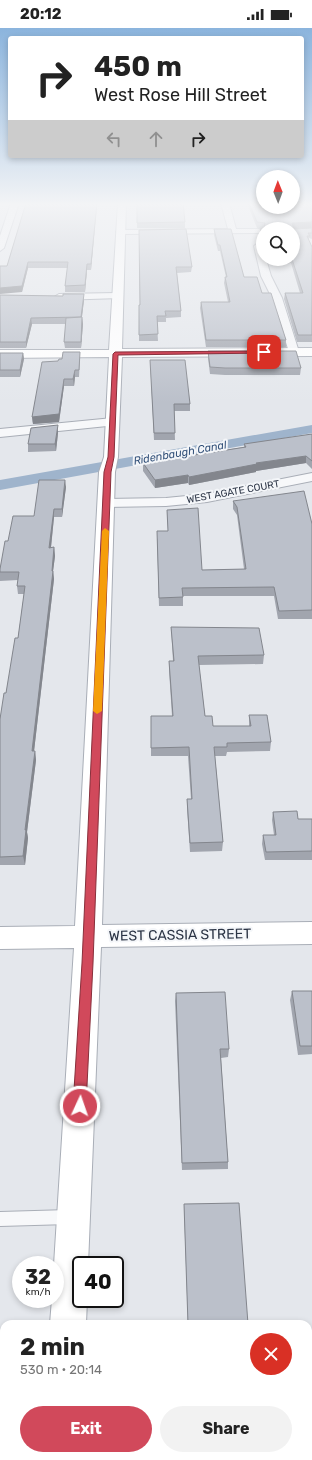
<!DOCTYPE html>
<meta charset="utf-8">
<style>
:root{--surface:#fff;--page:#f2f2f2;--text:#222;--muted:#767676;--accent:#d1495b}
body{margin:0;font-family:Rubik,sans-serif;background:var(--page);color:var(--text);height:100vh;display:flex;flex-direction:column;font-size:15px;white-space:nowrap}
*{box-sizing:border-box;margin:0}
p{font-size:13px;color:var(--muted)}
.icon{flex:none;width:22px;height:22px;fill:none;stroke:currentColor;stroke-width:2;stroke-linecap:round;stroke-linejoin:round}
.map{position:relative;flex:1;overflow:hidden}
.drawer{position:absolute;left:0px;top:1292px;width:312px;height:140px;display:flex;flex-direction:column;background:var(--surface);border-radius:12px 12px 0 0;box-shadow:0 2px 6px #0003}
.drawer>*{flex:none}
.banner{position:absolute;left:8px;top:8px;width:296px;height:122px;border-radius:4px;box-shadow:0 2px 6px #0003;background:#fff;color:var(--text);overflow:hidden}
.needle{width:26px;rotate:359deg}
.controls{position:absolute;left:256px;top:142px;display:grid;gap:8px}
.controls a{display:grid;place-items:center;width:44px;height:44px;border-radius:50%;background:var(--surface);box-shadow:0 2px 6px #0003;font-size:20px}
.speed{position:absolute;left:12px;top:1228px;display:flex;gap:8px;font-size:20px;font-weight:700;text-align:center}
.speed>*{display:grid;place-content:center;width:52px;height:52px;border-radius:50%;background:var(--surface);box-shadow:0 2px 6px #0003;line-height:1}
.speed small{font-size:10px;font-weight:400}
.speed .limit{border:2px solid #111;border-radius:6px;background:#fff;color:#111}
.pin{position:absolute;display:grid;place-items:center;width:34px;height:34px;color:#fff;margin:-17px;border-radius:8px;box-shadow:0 2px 6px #0006}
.me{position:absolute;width:44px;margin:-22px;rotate:3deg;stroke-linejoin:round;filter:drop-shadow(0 0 3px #0008)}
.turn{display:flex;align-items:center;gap:14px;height:84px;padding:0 20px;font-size:18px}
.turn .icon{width:52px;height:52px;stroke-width:2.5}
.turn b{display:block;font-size:28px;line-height:34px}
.lanes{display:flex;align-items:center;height:38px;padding:0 20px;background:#0003;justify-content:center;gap:20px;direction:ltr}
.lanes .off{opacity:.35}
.round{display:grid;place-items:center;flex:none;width:42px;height:42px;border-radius:21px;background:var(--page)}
.overview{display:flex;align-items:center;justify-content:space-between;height:68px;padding:0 20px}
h1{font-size:24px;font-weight:700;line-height:30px}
.action{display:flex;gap:8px;margin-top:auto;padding:8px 20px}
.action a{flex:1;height:46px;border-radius:24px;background:var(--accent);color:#fff;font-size:16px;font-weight:700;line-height:46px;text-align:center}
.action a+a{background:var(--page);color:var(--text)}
.status{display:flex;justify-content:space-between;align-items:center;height:28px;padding:0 20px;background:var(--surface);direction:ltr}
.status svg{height:11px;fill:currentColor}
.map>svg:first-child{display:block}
</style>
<div class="status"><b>20:12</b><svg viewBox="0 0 49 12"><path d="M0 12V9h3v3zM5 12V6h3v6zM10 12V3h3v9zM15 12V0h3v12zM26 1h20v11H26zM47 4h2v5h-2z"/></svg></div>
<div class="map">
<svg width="312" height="1432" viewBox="0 0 312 1432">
<rect width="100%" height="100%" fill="#e4e7ec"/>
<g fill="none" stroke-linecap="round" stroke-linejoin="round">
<path fill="#9fb4cc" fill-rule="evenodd" d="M312 397V405L0 462V452Z"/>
<g stroke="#a9aeb7" stroke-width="2">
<path id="lane" d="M69 1182 74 1184 76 1189 74 1194 69 1196 0 1198V1184Z"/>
</g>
<g stroke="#a9aeb7" stroke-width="2">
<g id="street">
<path d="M11 175H19L4 220 0 223V208Z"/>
<path d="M221 175H229L236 201H265H263V205L120 206 116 204 120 202 228 201Z"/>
<path d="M258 215 262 218 263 231H266L271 248 282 270 299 324 298 326 294 327 289 324 272 270 261 248 254 218Z"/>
<path d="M117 265 122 268 120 270 59 272 54 269 59 266Z"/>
<path d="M113 390 119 394 117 397 0 409V401Z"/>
<path d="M312 445V453L207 474 166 478 106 479 101 478 99 475 101 472 106 471 166 470 207 466Z"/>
</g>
</g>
<g stroke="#a9aeb7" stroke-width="2">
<g id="secondary">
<path d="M118 175H126L122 321 312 320V328L122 329 118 429 115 444 102 897 312 894V916L101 919 88 1237H81V1271H87L86 1296H50L52 1271H55L54 1237 74 920 0 921V899L75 898 99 444 104 429 109 329 0 330V322H109Z"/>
<rect x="42" y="1428" width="40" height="4"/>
</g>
</g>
<use href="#lane" fill="#f7f8fa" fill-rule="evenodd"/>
<use href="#street" fill="#f7f8fa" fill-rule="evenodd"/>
<use href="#secondary" fill="#fff" fill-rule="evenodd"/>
</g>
<g fill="#a1a5ae">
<path d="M26 175H97L91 242H87L85 264H65V258L68 240H28L22 264 7 238Z"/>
<path d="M137 175 185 194V200H137Z"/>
<path d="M247 175H263L312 200 298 201 312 205V211L309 210V213L312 219V314H297L284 271 285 265H300L291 235 286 236 285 233H271L270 231H293L263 201V214L260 207V201L262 200H257Z"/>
<path d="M214 201 244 249 262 265 286 312V319H206L200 280 201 274H228L224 255 225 249H226L220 223H218L214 207Z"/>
<path d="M139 202 192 239 191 244 177 245 181 283V289L166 290V294H157L158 313H139V277H140Z"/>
<path d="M0 267 84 272 82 289 83 296 81 320H65L64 314 66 296H32L26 320H0Z"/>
<path d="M208 323 301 340 300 347H225L210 346 208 330Z"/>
<path d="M0 325H23L24 331 20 349H0Z"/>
<path d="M80 331 79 349H75L74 358H64L59 394 33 396 32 389 58 333Z"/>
<path d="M150 332 190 376V383H174L175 412H154Z"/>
<path d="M58 405 56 423 28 424V416Z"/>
<path d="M312 406V441L306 435 256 443V444L189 457 188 455 155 460 143 443V435L244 419V416Z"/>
<path d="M66 459 62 489H54L51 520 54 519 55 528 53 543 54 551 34 723H35L36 732 27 804 28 810 25 837H0V691L6 665 18 610 24 566H18L17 558 18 552 0 553V541L8 513 34 488Z"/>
<path d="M233 473 312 496V591H278L274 568H183V578H159L157 511 168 503 167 482 202 542 244 541 237 487 233 481Z"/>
<path d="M171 599 264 627 263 636 199 637 205 688 213 698H249V687L271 714 270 723 227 724 226 728H215L223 814 222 823 190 824 187 780V771H191L188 728H151V688H172L169 642V633H173Z"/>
<path d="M273 784 298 791H312V832H265L262 816 263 807H274L272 792Z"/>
<path d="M292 963H312V1026L298 1027 290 972Z"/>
<path d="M176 965 229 1021 228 1029 221 1030 228 1134V1141L182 1142 175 973Z"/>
<path d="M184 1176 248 1296H188L184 1183Z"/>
</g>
<g fill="#83868d">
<path d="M97 175 91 242V236Z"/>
<path d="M312 194V200L292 201V195Z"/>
<path d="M28 234V240L22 264 0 266V260Z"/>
<path d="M87 236V242L85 264V257Z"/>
<path d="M84 266V272L81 296V289Z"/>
<path d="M82 289 83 296 81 320V314Z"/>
<path d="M31 290 32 296 26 320V314Z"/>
<path d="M23 325 24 331 20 349V342Z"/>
<path d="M75 342V349L74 358 73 351Z"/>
<path d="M64 351V358L59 394 33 396 32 389Z"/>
<path d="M58 397V405L56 423 55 416Z"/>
<path d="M306 428V435L256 443V444L189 457V449L256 435Z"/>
<path d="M188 447V455L155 460V452Z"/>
<path d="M65 452 66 459 62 489V481Z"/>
<path d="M54 481V489L50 528 49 520Z"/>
<path d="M54 519 55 528 52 551 53 543 54 551 33 732 32 723Z"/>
<path d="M35 723 36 732 27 804 28 810 25 837 23 828 25 802Z"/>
</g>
<g fill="#bbc0ca" stroke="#83868d">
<path d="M26 175H97L91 236H87L85 257 65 258 68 234H28L22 258 0 260V238H7Z"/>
<path d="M137 175H183L185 194 137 195Z"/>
<path d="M249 175H263V179H293V175H312V194L292 195 294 201 312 200V205H308L310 208H307L312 219V307H298L285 265H303L292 231H293V201H263V207L260 201 264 200 265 195 257 194Z"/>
<path d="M186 201 192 239H176L181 283H165L166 288H157L158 306 139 307V277H140L139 202Z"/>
<path d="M214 201H231L244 249H257L262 265H271L286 312H206L201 274H230L225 249H227L220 217H218Z"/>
<path d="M63 266H84L81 289 31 290 26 314H0V267L63 268Z"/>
<path d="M82 289 81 314H64L66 290Z"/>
<path d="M208 323H296L301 340H225L210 339Z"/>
<path d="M63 324H80L79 342H75L73 351H64L59 386 32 389 42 334 58 333 59 331H62Z"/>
<path d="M0 325H23L20 342H0Z"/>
<path d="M150 332H185L190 376H174L175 405H154Z"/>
<path d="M58 397 55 416H28L31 400Z"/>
<path d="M312 406V433L306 428 256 435 257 436 189 449 188 447 155 452 143 435 246 419 244 416Z"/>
<path d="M39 452H65L62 481H54L49 520 54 519 52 543H53L32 723H35L25 802H26L23 828 0 829V691L4 665H6L15 610H18L25 558H17L19 544H0V541L5 513H8L13 488H34Z"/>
<path d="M304 463 312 496V582L279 583 274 559 182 560 183 569 159 570 157 503H168L167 482 198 480 202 542 246 541 237 479 233 473Z"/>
<path d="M171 599 259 600 264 627 198 628 205 688H212L213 698H251L249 687H267L271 714 227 715V719H214L223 814 190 815 187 771H192L189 719 151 720V688H173L169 633H174Z"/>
<path d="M297 783 298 791H312V823L266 824 263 807H276L273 784Z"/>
<path d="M292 963H312V1018H300Z"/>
<path d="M225 964 229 1021H220L228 1134 182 1135 176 965Z"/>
<path d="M239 1175 248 1296H188L184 1176Z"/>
<rect x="193" y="1428" width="109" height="4"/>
</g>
<linearGradient id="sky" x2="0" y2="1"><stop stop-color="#8bb4dd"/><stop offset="0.47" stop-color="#f3f4f6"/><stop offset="1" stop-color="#f3f4f6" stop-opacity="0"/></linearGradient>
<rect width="312" height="375" fill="url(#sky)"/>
<path fill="#d1495b" stroke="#882f3b" d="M264 323 266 325 118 327 114 429 111 444 93 935 86 1078 84 1082 80 1084 75 1082 73 1078 82 935 104 444 108 429 113 326 115 324Z"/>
<path fill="#f59e0b" d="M105 500 109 503 102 683 97 686 93 683 102 503Z"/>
<g text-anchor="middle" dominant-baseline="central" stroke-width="4" stroke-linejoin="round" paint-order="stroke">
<g font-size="10" fill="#2b3445" stroke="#f4f6f9">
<text transform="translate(233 464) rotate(-10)">WEST AGATE COURT</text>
</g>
<g font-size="11" font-style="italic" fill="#34527a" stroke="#f4f6f9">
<text transform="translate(180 425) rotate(-10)">Ridenbaugh Canal</text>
</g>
<g font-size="14" fill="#2b3445" stroke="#f4f6f9">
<text transform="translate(180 907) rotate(-1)">WEST CASSIA STREET</text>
</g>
</g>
</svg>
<div class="controls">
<a><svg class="needle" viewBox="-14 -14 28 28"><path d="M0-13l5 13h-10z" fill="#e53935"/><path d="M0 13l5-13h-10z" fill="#767676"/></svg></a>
<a><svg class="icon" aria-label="search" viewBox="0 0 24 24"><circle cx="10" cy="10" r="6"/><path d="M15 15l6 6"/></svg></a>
</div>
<div class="speed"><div>32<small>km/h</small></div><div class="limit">40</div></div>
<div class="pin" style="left:264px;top:324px;background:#d93025"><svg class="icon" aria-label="arrive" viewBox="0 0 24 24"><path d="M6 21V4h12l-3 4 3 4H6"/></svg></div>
<svg class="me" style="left:80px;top:1078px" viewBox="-20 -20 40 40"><circle r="17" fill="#d1495b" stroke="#fff" stroke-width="3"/><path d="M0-11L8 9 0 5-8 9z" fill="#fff"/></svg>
<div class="banner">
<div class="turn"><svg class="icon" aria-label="right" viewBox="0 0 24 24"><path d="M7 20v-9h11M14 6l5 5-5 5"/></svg><div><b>450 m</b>West Rose Hill Street</div></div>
<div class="lanes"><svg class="icon off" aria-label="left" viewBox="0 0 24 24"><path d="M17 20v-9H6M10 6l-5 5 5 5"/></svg><svg class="icon off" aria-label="ahead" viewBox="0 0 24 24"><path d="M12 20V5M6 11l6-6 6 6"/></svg><svg class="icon" aria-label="right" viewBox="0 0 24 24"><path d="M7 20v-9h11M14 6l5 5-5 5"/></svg></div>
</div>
<section class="drawer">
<div class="overview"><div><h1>2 min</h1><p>530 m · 20:14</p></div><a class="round" style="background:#d93025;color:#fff"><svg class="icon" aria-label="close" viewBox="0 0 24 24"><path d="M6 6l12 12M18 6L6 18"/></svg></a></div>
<div class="action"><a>Exit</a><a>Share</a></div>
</section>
</div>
